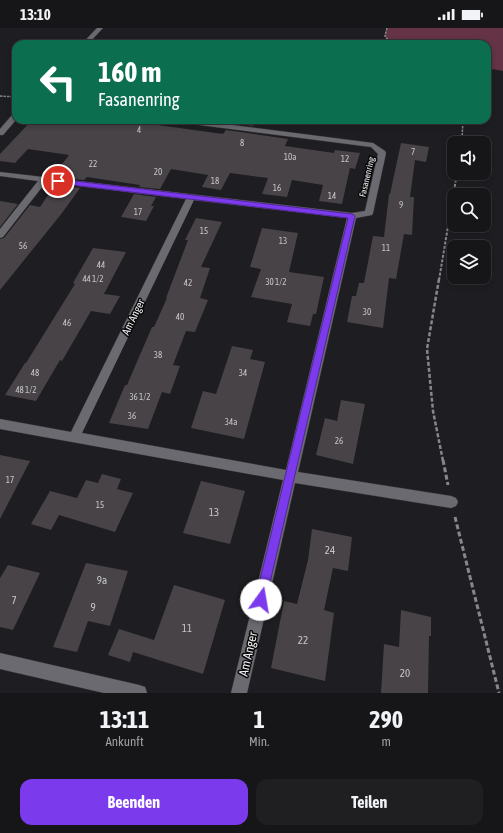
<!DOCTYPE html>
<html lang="de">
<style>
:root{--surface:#161619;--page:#1f1f22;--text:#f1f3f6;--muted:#9e9fa2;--line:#353538;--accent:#7c3aed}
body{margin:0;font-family:"Asap Condensed",sans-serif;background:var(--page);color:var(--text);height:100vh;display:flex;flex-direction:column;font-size:15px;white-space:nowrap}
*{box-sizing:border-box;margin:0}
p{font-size:13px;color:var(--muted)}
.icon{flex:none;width:22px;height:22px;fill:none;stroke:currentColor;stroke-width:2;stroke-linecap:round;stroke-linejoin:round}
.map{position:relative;height:665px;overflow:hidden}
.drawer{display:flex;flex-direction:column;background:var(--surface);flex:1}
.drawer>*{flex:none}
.banner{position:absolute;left:12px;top:12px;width:479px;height:84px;border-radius:12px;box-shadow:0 2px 6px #0003,0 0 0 1px var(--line);background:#0b6e4f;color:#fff;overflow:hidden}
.buttons{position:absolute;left:447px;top:108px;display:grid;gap:8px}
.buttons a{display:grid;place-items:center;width:44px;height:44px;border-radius:8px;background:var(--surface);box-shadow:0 2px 6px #0003,0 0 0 1px var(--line);font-size:20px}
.pin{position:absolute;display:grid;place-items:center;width:34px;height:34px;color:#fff;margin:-17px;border:2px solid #fff;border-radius:50%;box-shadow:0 1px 4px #0007}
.me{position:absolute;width:44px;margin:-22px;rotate:13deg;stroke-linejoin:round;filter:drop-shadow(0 0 3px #0008)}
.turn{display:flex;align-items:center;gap:14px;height:84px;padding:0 20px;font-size:18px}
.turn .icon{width:52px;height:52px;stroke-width:2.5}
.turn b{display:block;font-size:28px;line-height:34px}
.eta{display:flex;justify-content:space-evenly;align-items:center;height:68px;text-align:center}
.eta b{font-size:24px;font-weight:700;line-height:28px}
.primary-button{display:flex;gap:8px;margin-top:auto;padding:8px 20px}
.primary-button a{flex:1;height:46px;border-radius:12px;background:var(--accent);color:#fff;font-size:16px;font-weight:700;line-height:46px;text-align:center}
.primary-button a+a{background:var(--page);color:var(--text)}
.status{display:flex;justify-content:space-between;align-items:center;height:28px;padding:0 20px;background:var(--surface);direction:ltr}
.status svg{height:11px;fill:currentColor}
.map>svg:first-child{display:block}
</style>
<div class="status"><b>13:10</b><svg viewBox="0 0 49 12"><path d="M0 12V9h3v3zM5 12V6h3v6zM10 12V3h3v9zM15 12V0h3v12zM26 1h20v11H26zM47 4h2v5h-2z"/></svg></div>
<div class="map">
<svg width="503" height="665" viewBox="0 0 503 665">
<rect width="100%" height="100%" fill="#1e1d21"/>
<path fill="#643346" d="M387 0H503V43L487 40V16H391L385 8Z"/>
<g fill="#474347">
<path d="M32 92H122L223 106 226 102 288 111 285 118 334 125 335 122 360 125 355 141 350 140 342 176 319 173 323 157 292 152 287 169 262 166 268 150 230 145 221 162 202 159 208 147 171 141 160 161 139 159 140 157 87 149 84 152 61 150 67 141 59 140 69 127 28 121 15 135 0 133V126Z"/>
<path d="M232 92H256L253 98 230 95Z"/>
<path d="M401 115 429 119 426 134 415 132 410 169H414L412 207 404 206 396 251 389 250 383 300 347 294 352 268H356L359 255H364L373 208 384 209 389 166H390Z"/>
<path d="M55 157 80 160 62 185 0 262V211L4 210 30 177 40 179Z"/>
<path d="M134 166 156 169 151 178H154L146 193 121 189Z"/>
<path d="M0 173 18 176 0 199Z"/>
<path d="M196 190 222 194 201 239 210 240 200 270 208 272 195 304 186 303 173 337 180 338 170 366 162 364 148 401 109 395 125 357H127L152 299H154L167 270H166L188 212H185Z"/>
<path d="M262 200 298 205 289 244 324 249 316 286H313L310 298 287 294 292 276 251 269 261 241 250 239Z"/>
<path d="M93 220 126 224 104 266 120 268 110 286 91 283 62 333 60 332 36 373 5 367 25 335H26L75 256 73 255Z"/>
<path d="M232 318 253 322 250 331 265 334 244 411 191 400 203 363 216 366Z"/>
<path d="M341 372 365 376 353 436 316 427 325 390 337 393Z"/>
<path d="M0 427 30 433 0 491Z"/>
<path d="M102 446 121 451 117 461 133 465 115 504 59 487 51 502 31 496 50 463 77 470 86 452 98 455Z"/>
<path d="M201 453 245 463 230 516 183 505Z"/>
<path d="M312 501 352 509 348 543 333 540 324 582 334 585 325 653 271 640 284 573 297 576 308 532Z"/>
<path d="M86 535 128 543 110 598 88 593 77 624 53 619Z"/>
<path d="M8 537 40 545 13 602 0 599V550Z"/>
<path d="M174 557 225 572 203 646 133 624 130 634 108 627 119 601 154 612Z"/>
<path d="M401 582 431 589V608H429L428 665H381L384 616 399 619Z"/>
</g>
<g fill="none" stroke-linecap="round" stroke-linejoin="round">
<g stroke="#37373a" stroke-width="1">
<g id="minor">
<path d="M97 0H103L88 16H82Z"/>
<path d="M13 86H16V92L3 107H0V101Z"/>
<path d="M172 92H193L373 115 385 123 386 125 373 185 372 187 356 190 298 444 451 468 456 470 458 474 456 478 451 480 295 455 247 665H231L283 452 0 401V391L71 404 186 171 46 154 3 209 0 210V201L38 153 0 148V144L352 185 365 183 378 126 371 119 176 94ZM194 172 347 190 286 442 82 405Z"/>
<path d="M0 625 139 657 145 659 147 665H104L0 641Z"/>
</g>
</g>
<g stroke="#87868a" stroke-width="1.5" stroke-dasharray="2.5 1" stroke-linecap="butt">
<path d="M387 0 385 8 391 16"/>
<path d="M0 68 16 69"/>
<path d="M462 111 463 92"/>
</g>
<g stroke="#87868a" stroke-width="2" stroke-dasharray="3 1.5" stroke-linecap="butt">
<path d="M462 115V110"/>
<path d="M439 252 457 145"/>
</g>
<path stroke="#87868a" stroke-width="2.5" stroke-dasharray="4 2" stroke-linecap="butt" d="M439 251 427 321 433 383 443 433"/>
<g stroke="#87868a" stroke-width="3" stroke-dasharray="5 2.5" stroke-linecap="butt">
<path d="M443 432 448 457"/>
<path d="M455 489 499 665"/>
</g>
<use href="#minor" fill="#6b6a70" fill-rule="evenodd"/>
</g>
<path fill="#7c3aed" stroke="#51269a" d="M58 151 352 186 355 188 265 576 261 578 256 576 255 572 348 190 55 155V152Z"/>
<g text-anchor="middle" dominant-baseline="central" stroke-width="3" stroke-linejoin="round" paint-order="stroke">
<g font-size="9" fill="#c6c6c9">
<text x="139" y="102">4</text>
<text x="242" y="115">8</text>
<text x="413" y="124">7</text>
<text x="290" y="129">10a</text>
<text x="345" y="131">12</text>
<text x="93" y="136">22</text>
<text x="158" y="144">20</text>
<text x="215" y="153">18</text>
<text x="277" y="160">16</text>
<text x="332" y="168">14</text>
<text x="401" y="177">9</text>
<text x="138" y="184">17</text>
<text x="204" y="203">15</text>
<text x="283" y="213">13</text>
<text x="23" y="218">56</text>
<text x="386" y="220">11</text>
<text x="101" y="237">44</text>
<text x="93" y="251">44 1/2</text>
<text x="276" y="254">30 1/2</text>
<text x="188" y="255">42</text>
<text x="367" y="284">30</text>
<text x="180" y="289">40</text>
<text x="67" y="295">46</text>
<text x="158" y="327">38</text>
<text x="35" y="345">48</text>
<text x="243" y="345">34</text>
<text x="26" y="362">48 1/2</text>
<text x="140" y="369">36 1/2</text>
<text x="132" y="388">36</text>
<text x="231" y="394">34a</text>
<text x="339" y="413">26</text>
<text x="10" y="452">17</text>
<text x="100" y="477">15</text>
</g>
<g font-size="9" fill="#f1f1f4" stroke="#080809">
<text transform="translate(367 149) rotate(-77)">Fasanenring</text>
</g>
<g font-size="11" fill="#f1f1f4" stroke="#080809">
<text transform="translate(133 289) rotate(-64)">Am Anger</text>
</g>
<g font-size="11" fill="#c6c6c9">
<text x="214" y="484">13</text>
<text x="330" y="522">24</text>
<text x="102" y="552">9a</text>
<text x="14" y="572">7</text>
<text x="93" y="579">9</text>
<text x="187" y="600">11</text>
<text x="303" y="612">22</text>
<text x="405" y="645">20</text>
</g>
<g font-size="13" fill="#f1f1f4" stroke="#080809">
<text transform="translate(248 626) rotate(-77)">Am Anger</text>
</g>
</g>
</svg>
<div class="buttons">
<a><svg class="icon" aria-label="sound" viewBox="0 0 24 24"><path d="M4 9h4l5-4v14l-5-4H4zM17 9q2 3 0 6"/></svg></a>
<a><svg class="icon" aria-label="search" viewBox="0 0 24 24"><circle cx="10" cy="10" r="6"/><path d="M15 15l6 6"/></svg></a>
<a><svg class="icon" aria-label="layers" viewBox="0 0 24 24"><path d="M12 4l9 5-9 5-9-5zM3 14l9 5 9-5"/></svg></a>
</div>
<div class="pin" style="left:58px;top:153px;background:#d93025"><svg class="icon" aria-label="arrive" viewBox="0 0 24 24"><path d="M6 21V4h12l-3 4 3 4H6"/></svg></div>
<svg class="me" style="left:261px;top:572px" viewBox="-20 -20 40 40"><circle r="19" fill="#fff"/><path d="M0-13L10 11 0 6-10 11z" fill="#7c3aed"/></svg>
<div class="banner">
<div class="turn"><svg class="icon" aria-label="left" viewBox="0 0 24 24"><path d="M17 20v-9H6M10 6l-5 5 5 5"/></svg><div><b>160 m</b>Fasanenring</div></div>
</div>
</div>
<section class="drawer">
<div class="eta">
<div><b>13:11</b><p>Ankunft</p></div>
<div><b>1</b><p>Min.</p></div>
<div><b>290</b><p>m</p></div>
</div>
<div class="primary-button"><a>Beenden</a><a>Teilen</a></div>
</section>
